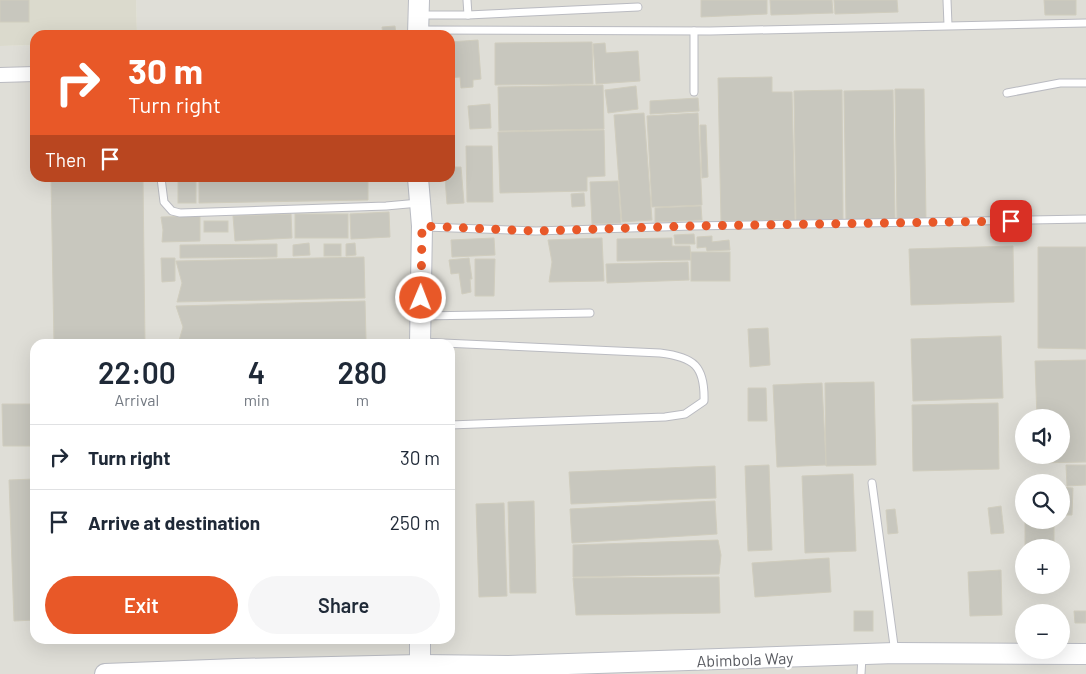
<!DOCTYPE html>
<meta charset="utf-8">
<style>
:root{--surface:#fff;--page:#f6f6f7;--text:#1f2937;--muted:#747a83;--line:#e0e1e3;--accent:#e85828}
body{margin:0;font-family:Barlow,sans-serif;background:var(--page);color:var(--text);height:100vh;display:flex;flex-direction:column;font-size:19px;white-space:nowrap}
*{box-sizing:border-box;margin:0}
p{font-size:16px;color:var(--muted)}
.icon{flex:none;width:28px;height:28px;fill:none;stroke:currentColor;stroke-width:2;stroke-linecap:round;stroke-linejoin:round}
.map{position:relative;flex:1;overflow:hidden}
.drawer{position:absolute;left:30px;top:339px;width:425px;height:305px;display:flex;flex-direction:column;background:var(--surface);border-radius:15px;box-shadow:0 5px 20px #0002}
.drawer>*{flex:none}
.hud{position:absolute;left:30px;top:30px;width:425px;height:152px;border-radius:15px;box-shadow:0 5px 20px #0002;background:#e85828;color:#fff;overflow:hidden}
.fabs{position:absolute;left:1015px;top:409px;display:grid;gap:10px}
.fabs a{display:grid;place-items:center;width:55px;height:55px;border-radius:50%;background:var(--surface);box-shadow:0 5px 20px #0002;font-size:25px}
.pin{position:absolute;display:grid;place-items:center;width:42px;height:42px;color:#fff;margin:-21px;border-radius:10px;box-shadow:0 2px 8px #0006}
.me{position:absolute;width:55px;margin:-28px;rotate:1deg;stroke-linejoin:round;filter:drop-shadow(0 0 4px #0008)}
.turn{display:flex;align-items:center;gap:18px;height:105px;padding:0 15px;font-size:22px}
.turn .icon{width:65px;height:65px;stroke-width:2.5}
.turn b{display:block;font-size:35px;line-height:42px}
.then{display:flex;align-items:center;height:48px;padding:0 15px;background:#0003;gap:10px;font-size:19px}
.eta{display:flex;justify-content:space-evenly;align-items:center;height:85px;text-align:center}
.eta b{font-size:30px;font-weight:600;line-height:35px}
.primary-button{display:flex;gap:10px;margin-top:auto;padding:10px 15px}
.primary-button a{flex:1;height:58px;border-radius:30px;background:var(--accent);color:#fff;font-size:20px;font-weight:600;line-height:58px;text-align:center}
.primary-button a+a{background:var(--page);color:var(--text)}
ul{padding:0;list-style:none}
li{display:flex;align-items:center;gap:15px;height:65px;padding:0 15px;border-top:1px solid var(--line)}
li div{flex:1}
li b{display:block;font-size:19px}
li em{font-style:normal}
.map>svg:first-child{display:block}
</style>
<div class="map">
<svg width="1086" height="674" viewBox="0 0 1086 674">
<rect width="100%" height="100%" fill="#ebebdf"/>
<path fill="#dfded7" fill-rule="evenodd" d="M136 0H1086V674H0V46L35 45V178H450V35H137ZM35 344H450V639H35ZM1024 418H1061V455H1024ZM1024 482H1061V520H1024ZM1024 548H1061V585H1024ZM1024 612H1061V650H1024Z"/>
<path fill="#dbdacd" d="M0 0H136L137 35H35V45L0 46Z"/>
<g fill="#c8c7be" stroke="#d0cdbe">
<rect x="0" y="0" width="29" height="22"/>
<path d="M701 0H767V14L701 17Z"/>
<path d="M770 0H832L833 13 771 15Z"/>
<path d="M834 0H897L898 12 835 14Z"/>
<path d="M1044 0H1076V15H1045Z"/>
<path d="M395 26 396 35H383L382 27Z"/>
<rect x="265" y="33" width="33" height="2"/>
<path d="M478 40 481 79 473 80V87L461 88 460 77 450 78V42Z"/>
<path d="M592 42 593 84 495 85V43Z"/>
<path d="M605 43 606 53 638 51 640 81 596 84 593 44Z"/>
<path d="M772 77V92H792L795 220 721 221 718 78Z"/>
<path d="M603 85 604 129 499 131 498 87Z"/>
<path d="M636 86 638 109 608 113 605 90Z"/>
<path d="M895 89H924L926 220 897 221Z"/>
<path d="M842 90 843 221H796L794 91Z"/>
<path d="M893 90 895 220 846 221 844 91Z"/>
<path d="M698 98 699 111 650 114V101Z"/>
<path d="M490 104 491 128 470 129 468 106Z"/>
<path d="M644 113 652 220 622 222 614 115Z"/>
<path d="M698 113 702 205 652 207 647 116Z"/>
<path d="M700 125H706L708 177 702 178Z"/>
<path d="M604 130 605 176 587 177V191L500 193 498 132Z"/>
<path d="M466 146H492L493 202H467Z"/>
<path d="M450 167H461L464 203 447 204 445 178H450Z"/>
<path d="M51 178H143L145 344H54Z"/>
<rect x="178" y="178" width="18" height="25"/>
<path d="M199 178H368V200L199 203Z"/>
<path d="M618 181 621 223 592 224 590 182Z"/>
<path d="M584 193 585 206 572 207 571 194Z"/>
<path d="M701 206 702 220 655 222V208Z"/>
<path d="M389 212 390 237 351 239 350 214Z"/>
<path d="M291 214 292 238 235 241 233 216Z"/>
<rect x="295" y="214" width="53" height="24"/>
<path d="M200 216V241L162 242 163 230 161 217Z"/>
<rect x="204" y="221" width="24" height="11"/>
<path d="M694 234 695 244H675L674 235Z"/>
<path d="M712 236V242L729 240 730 250 707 251 706 247 697 248V237Z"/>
<path d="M494 238 495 255 452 257 451 240Z"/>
<path d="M602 238 604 281 549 282 552 262 548 240Z"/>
<path d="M672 238V246H690L691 260 617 261V239Z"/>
<path d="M309 243 310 255 293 256V245Z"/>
<path d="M355 243 356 255 346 256V244Z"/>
<path d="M277 244V257L180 258V245Z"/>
<rect x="324" y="244" width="17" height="12"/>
<path d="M1013 246 1014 302 911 305 909 249Z"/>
<path d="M1038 247H1086V349L1038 348Z"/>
<rect x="691" y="252" width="39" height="29"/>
<path d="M364 257 365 298 177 302 182 283 176 261Z"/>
<path d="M161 258H175V281L162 282Z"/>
<path d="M469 258 472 279H470L471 292 462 294 459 273 451 274 449 260Z"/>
<path d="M475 259H495L494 296H475Z"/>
<path d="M688 262 689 280 607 283 606 264Z"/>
<path d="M365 301 366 340 178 344 183 327 176 306Z"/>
<path d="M768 328 770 365 750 367 748 329Z"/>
<path d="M1001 336 1003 398 913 401 911 339Z"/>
<path d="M1086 360V462L1038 463V455H1061V418H1037L1035 361Z"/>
<path d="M874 382 876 465 826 466 825 383Z"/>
<path d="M822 383 826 465 777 467 773 385Z"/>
<path d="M748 388H766L767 421H748Z"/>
<path d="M998 403 999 469 913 471 912 405Z"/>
<path d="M2 404H35V446H3Z"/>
<path d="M769 465 772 550 748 551 745 466Z"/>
<path d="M1066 465H1086V485L1067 486Z"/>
<path d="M715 466 716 498 571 504 569 472Z"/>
<path d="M853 474 856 551 805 553 802 476Z"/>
<path d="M35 479V620L14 621 9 480Z"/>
<path d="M1061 487 1073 488 1072 515H1061Z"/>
<path d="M534 501 536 593H510L508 502Z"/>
<path d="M715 501 717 534 572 543 570 509Z"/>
<path d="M504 503 507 596 479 597 476 504Z"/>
<path d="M1001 506 1004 533 991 534 988 508Z"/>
<path d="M895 509 898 533 888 534 886 510Z"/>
<path d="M1025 520H1043V526H1054V548H1025Z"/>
<path d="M718 540 721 555 719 574 573 577V545Z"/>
<path d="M829 558 831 592 755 597 752 563Z"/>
<path d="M1001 570 1002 615 970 616 968 572Z"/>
<path d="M719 577 720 613 576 615 573 578Z"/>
<rect x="854" y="611" width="19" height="20"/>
<path d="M1074 611H1086V623H1075Z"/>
</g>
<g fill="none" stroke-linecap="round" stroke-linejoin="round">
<g stroke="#babbc1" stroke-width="9">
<g id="lane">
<path d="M467 0 468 15"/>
<path d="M947 0 948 25"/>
<path d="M420 15H468L638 7"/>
<path d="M420 30 710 31 1086 23"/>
<path d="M694 92V31"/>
<path d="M1007 93 1060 83H1086"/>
<path d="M161 178 164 202 172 211 180 213 386 206 419 203"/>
<path d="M425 227 536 231 692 226 1086 219"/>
<path d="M421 316 590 313"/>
<path d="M421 342 660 353C694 357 705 366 704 401L685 414 665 417 450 425"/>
<path d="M872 483 895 653"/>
<path d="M861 674 862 657"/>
</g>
</g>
<g stroke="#babbc1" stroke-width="16">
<path id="street" d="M0 75 35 74"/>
</g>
<g stroke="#babcc3" stroke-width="22">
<g id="secondary">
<path d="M418 35 419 0"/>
<path d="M418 178 422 226 420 344"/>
<path d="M420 665V639"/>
<path d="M105 674 237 669 420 665 508 666 895 653 1086 654"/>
</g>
</g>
<use href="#lane" stroke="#fff" stroke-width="7"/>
<use href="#street" stroke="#fff" stroke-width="14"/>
<use href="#secondary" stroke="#fff" stroke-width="20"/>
</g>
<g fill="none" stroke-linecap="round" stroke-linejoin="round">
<path stroke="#e85828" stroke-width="9" stroke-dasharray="0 16.2" d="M421 298 422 226 536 231 692 226 1011 221"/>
</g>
<g text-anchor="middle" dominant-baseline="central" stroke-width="5" stroke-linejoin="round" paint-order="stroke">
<g font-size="16" fill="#585a60" stroke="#fff">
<text transform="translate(745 659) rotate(-2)">Abimbola Way</text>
</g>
</g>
</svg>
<div class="fabs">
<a><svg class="icon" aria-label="sound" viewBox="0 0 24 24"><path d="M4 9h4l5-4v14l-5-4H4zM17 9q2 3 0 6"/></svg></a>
<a><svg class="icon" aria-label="search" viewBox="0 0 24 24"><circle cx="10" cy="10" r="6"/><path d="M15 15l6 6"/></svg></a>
<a>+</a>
<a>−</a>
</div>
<div class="pin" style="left:1011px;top:221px;background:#d93025"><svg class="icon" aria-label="arrive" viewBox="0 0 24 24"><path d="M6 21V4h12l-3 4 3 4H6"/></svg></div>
<svg class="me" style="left:421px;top:298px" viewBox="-20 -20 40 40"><circle r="17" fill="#e85828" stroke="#fff" stroke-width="3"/><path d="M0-11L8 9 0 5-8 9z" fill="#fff"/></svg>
<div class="hud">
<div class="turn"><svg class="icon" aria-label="right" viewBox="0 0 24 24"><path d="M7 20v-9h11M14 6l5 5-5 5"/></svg><div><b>30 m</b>Turn right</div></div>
<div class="then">Then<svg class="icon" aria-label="arrive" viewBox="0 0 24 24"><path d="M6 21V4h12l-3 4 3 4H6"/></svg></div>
</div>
<section class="drawer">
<div class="eta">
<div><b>22:00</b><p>Arrival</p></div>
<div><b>4</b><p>min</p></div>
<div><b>280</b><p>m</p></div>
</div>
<ul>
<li><svg class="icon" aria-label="right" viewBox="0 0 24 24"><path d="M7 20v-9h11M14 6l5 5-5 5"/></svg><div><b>Turn right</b></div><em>30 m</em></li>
<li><svg class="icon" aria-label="arrive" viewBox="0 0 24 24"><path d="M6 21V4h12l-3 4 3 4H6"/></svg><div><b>Arrive at destination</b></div><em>250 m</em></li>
</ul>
<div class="primary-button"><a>Exit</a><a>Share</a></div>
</section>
</div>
